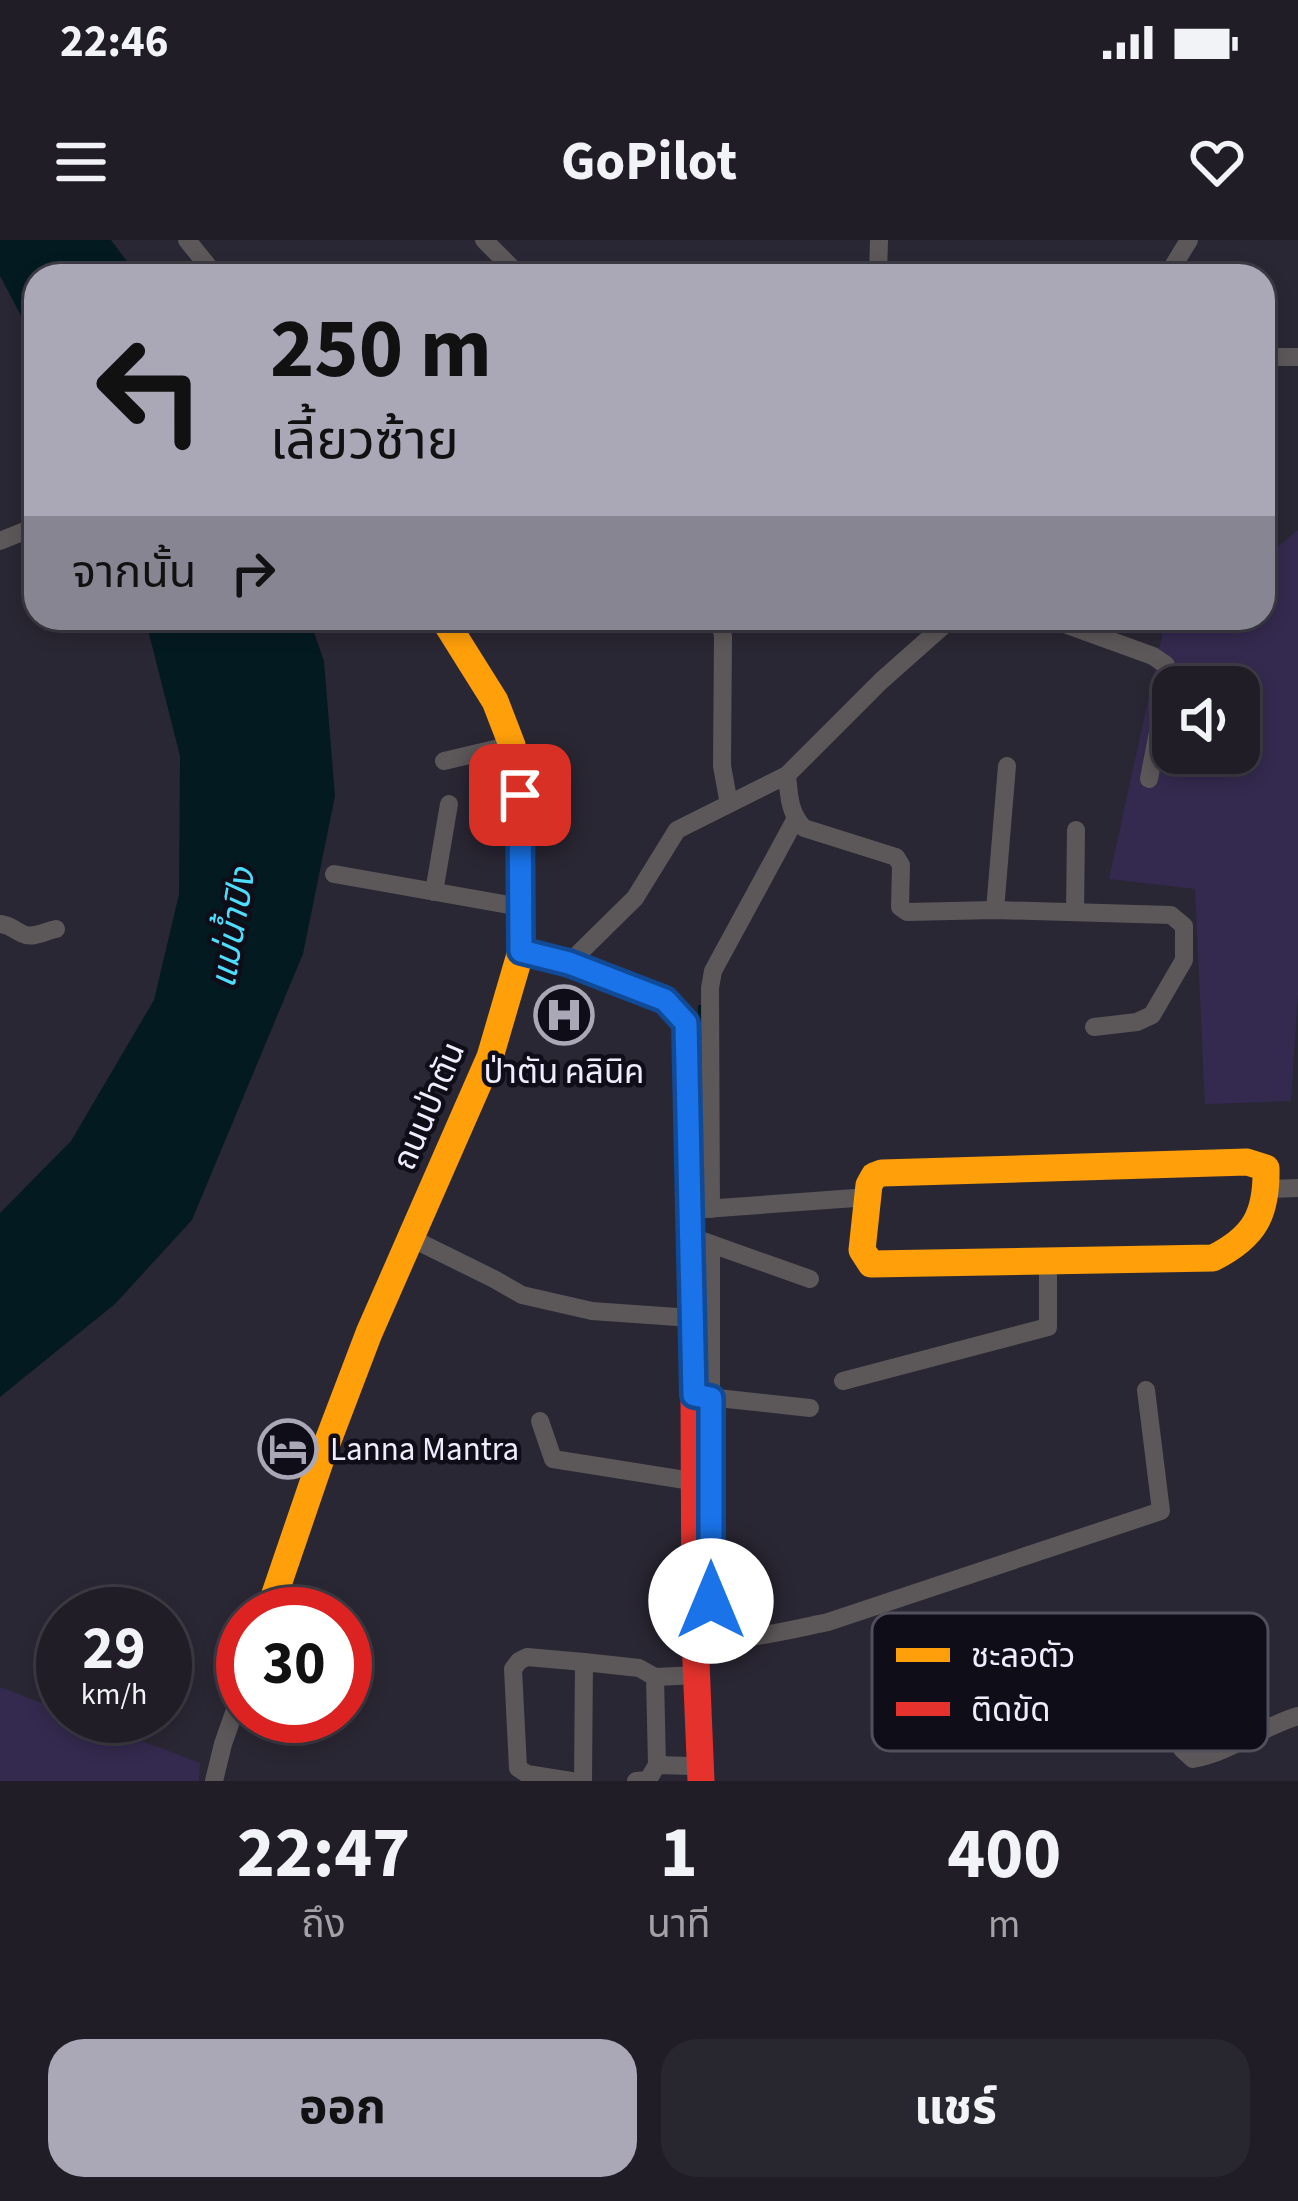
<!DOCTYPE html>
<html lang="th">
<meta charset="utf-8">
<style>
:root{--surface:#201d27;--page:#28262f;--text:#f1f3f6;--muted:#a2a2a7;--line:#3d3b44;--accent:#aaa7b7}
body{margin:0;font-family:"Source Sans 3","Noto Sans Thai",sans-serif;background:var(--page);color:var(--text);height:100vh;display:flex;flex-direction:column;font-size:45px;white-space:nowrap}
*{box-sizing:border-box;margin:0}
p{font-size:39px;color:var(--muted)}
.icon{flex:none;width:66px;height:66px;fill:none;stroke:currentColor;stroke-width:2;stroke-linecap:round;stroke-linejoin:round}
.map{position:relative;height:1541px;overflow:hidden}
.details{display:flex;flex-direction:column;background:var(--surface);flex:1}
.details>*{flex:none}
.top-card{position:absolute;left:24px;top:24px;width:1251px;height:366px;border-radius:36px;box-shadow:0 6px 18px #0003,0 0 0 3px var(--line);background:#aaa7b7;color:#111;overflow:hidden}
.controls{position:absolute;left:1152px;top:426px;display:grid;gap:24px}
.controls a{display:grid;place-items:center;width:108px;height:108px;border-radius:24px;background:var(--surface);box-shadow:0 6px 18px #0003,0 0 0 3px var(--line);font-size:60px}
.speed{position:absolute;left:36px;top:1347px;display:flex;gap:24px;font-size:60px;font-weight:700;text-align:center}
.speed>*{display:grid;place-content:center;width:156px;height:156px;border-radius:50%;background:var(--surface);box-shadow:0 6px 18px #0003,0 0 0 3px var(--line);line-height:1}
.speed small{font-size:30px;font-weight:400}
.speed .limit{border:18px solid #d22;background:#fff;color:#111}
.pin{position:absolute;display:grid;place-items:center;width:102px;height:102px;color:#fff;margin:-51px;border-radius:24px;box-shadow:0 6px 18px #0006}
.me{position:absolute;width:132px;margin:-66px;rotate:0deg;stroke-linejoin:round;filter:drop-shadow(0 0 9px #0008)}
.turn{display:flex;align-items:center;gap:42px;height:252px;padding:0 48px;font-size:54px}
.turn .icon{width:156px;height:156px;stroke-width:2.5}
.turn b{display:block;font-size:84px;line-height:102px}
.then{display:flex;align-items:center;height:114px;padding:0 48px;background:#0003;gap:24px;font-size:45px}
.eta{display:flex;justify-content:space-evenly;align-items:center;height:204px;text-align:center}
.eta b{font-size:72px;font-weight:700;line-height:84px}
.action{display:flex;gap:24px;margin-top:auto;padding:24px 48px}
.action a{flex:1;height:138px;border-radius:36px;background:var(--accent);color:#111;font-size:48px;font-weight:700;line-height:138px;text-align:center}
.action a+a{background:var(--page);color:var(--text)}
.status{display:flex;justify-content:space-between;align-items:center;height:84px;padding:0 60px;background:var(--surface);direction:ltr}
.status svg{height:33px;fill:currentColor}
header{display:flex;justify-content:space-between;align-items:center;height:156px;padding:0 48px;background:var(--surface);font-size:54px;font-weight:700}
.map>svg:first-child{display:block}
</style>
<div class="status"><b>22:46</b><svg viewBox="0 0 49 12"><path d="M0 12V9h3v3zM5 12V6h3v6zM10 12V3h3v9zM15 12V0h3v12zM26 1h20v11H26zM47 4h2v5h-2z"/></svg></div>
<header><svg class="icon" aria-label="menu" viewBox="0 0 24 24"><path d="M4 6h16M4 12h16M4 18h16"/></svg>GoPilot<svg class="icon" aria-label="heart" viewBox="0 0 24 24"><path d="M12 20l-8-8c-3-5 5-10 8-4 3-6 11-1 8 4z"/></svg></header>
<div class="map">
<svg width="1298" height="1541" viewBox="0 0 1298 1541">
<rect width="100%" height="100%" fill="#2a2734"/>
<g fill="#342a4f" fill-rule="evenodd">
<path d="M1298 290V754L1291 861 1205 864 1195 649 1109 639 1166 378H1263V319ZM1173 447H1239V513H1173Z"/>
<path d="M0 1447 63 1471V1476H75L200 1523 199 1541H0Z"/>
</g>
<g fill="#041a21">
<path d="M0 0H111L138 36H36V104L0 36Z"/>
<path d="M145 378H309L324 421 335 556 303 714 192 980 115 1064 0 1157V973L71 901 154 760 179 654 180 516Z"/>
</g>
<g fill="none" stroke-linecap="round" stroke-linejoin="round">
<path stroke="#041a21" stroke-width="4.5" d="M700 767 701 821"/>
<g stroke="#5c5759" stroke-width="18">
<path d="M187 0 216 36"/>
<path d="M484 0 520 36"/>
<path d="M878 36 879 0"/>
<path d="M1167 36 1189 0"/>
<path d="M1263 117H1298"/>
<path d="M0 301 32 288"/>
<path d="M720 378 723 397 722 526 729 564"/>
<path d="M1048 378 1153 416 1166 425 1168 439 1149 539"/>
<path d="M444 521 512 505"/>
<path d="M787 535C789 555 789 573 804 588L896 617 901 625 900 667 907 672 995 670 1171 675 1184 686V720L1152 775 1137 782 1094 787"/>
<path d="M334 634 521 667"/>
<path d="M434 652 449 564"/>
<path d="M995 670 1007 526"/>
<path d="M1075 672 1076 590"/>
<path d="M0 684C11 685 13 690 23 694 32 699 46 691 56 689"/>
<path d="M521 711 569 723 635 658 677 590 787 535 881 441 952 378"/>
<path d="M1268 949 1298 948"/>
<path d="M705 969 855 958"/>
<path d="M711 969 710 748 713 731 795 580"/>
<path d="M411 998 494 1039 522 1055 592 1071 691 1078 701 1081"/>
<path d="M700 1000 810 1039"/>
<path d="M711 1004V1400"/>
<path d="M843 1141 1048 1087V1023"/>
<path d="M699 1156 810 1168"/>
<path d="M540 1181 553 1219 704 1243"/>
<path d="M695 1398C739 1403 785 1391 828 1382L1161 1271 1146 1150"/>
<path d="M655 1437 657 1525"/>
<path d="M1174 1451 1182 1509 1193 1519C1231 1512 1261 1487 1298 1476"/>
<path d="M214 1541 223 1504 243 1447"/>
<path d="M571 1541 527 1534 518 1528 513 1429 519 1421 527 1417 584 1422"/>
<path d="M583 1541 584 1422 639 1428 655 1437 698 1435"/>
<path d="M636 1541 648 1540 657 1525 693 1526"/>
</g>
<g stroke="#ff9f0a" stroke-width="27">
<path d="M1247 922 1266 928C1267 974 1255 997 1213 1018L871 1024 862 1010 869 945 874 936 882 933Z"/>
<path d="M268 1374 321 1219 369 1093 490 817 521 711 520 555 512 505 495 461 443 378"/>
</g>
<path stroke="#e5322d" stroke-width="27" d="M569 723 665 761 686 783 694 1155 695 1398 701 1541"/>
</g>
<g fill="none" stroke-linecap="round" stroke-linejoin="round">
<g stroke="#114b97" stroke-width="30">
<path id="route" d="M520 555 521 711 569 723 665 760 686 783 694 1155 711 1158V1361"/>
</g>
<use href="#route" stroke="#1a73e8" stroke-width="21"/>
</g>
<defs>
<g id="hospital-ring" transform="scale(3)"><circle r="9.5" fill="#0f0d18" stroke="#aaa7b7" stroke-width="1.5"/><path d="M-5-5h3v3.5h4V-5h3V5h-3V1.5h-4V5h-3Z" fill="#aaa7b7"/></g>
<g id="hotel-ring" transform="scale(3)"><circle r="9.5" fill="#0f0d18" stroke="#aaa7b7" stroke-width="1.5"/><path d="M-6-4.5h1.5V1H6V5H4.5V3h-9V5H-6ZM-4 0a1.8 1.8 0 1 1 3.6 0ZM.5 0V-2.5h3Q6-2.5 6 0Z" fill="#aaa7b7"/></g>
</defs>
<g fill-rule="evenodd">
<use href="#hospital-ring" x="564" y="775"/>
<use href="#hotel-ring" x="288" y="1209"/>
</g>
<g text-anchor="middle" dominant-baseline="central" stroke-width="9" stroke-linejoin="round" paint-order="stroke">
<g font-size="33" fill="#efecfd" stroke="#0f0d18">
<text x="564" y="832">ป่าตัน คลินิค</text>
<text x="330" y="1209" text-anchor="start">Lanna Mantra</text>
</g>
<g font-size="33" fill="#efecfd" stroke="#0f0d18">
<text transform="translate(429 866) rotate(-67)">ถนนป่าตัน</text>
</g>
<g font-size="36" font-style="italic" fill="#4edefd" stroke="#0f0d18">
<text transform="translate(233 688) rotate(-80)">แม่น้ำปิง</text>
</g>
</g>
<rect x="872" y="1373" width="396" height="138" rx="18" fill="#0f0d18" stroke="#52505d" stroke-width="3"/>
<rect x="896" y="1408" width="54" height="14" fill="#ff9f0a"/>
<rect x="896" y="1462" width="54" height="14" fill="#e5322d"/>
<g font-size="33" fill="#efecfd">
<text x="971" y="1427">ชะลอตัว</text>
<text x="971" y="1481">ติดขัด</text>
</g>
</svg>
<div class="controls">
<a><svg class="icon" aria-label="sound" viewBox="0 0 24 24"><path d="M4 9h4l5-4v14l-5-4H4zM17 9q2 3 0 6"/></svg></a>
</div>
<div class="speed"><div>29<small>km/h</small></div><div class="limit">30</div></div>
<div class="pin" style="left:520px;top:555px;background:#d93025"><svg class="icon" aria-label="arrive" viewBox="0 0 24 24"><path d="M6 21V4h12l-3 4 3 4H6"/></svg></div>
<svg class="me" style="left:711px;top:1361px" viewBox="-20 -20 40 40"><circle r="19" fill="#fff"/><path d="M0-13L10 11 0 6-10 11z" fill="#1a73e8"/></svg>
<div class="top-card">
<div class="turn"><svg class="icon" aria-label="left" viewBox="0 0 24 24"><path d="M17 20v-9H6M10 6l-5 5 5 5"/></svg><div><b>250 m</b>เลี้ยวซ้าย</div></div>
<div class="then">จากนั้น<svg class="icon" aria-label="right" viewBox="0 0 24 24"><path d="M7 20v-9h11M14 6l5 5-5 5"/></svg></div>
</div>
</div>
<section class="details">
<div class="eta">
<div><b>22:47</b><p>ถึง</p></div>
<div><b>1</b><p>นาที</p></div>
<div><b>400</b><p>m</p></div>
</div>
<div class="action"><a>ออก</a><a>แชร์</a></div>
</section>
